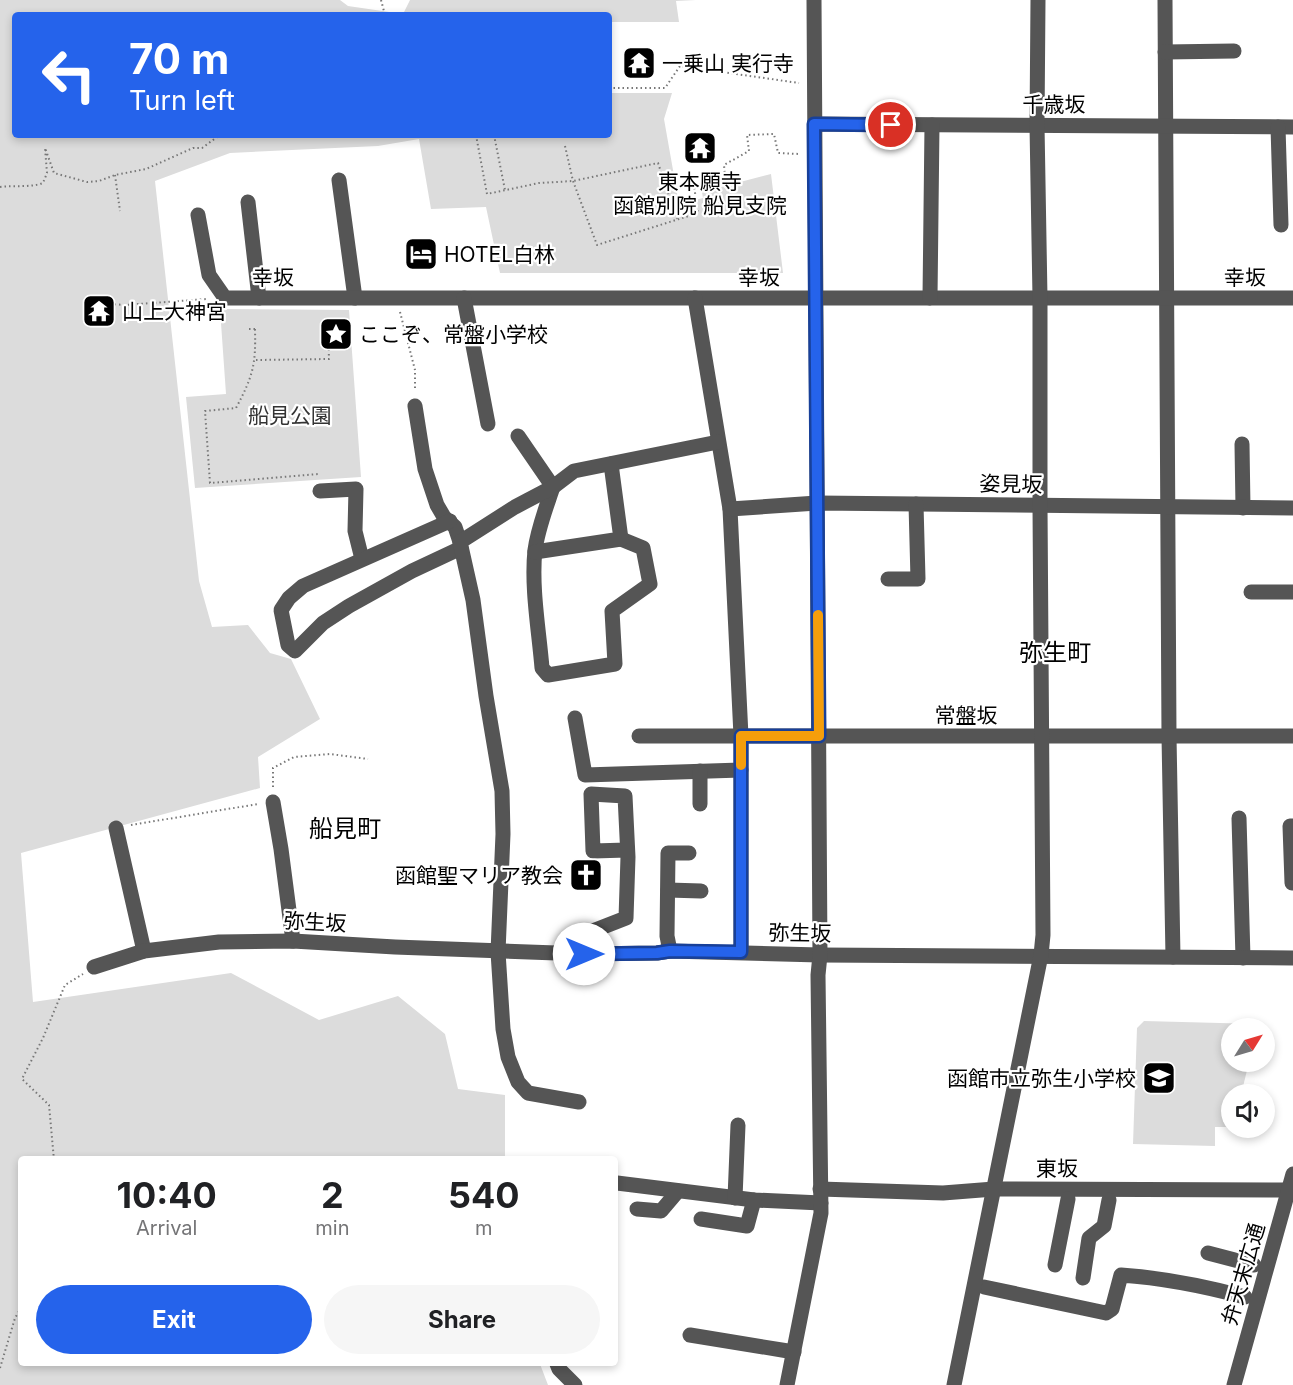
<!DOCTYPE html>
<meta charset="utf-8">
<style>
:root{--surface:#fff;--page:#f6f6f6;--text:#202124;--muted:#757577;--accent:#2563eb}
body{margin:0;font-family:Inter,"Noto Sans JP",sans-serif;background:var(--page);color:var(--text);height:100vh;display:flex;flex-direction:column;font-size:22px;white-space:nowrap}
*{box-sizing:border-box;margin:0}
p{font-size:20px;color:var(--muted)}
.icon{flex:none;width:33px;height:33px;fill:none;stroke:currentColor;stroke-width:2;stroke-linecap:round;stroke-linejoin:round}
.map{position:relative;flex:1;overflow:hidden}
.sheet{position:absolute;left:18px;top:1156px;width:600px;height:210px;display:flex;flex-direction:column;background:var(--surface);border-radius:6px;box-shadow:0 3px 9px #0003}
.sheet>*{flex:none}
.banner{position:absolute;left:12px;top:12px;width:600px;height:126px;border-radius:6px;box-shadow:0 3px 9px #0003;background:#2563eb;color:#fff;overflow:hidden}
.needle{width:39px;rotate:53deg}
.tools{position:absolute;left:1221px;top:1018px;display:grid;gap:12px}
.tools a{display:grid;place-items:center;width:54px;height:54px;border-radius:50%;background:var(--surface);box-shadow:0 3px 9px #0003;font-size:30px}
.pin{position:absolute;display:grid;place-items:center;width:51px;height:51px;color:#fff;margin:-26px;border:3px solid #fff;border-radius:50%;box-shadow:0 2px 6px #0007}
.me{position:absolute;width:66px;margin:-33px;rotate:90deg;stroke-linejoin:round;filter:drop-shadow(0 0 4px #0008)}
.turn{display:flex;align-items:center;gap:21px;height:126px;padding:0 18px;font-size:27px}
.turn .icon{width:78px;height:78px;stroke-width:2.5}
.turn b{display:block;font-size:42px;line-height:51px}
.eta{display:flex;justify-content:space-evenly;align-items:center;height:102px;text-align:center}
.eta b{font-size:36px;font-weight:700;line-height:42px}
.action{display:flex;gap:12px;margin-top:auto;padding:12px 18px}
.action a{flex:1;height:69px;border-radius:36px;background:var(--accent);color:#fff;font-size:24px;font-weight:700;line-height:69px;text-align:center}
.action a+a{background:var(--page);color:var(--text)}
.map>svg:first-child{display:block}
</style>
<div class="map">
<svg width="1293" height="1385" viewBox="0 0 1293 1385">
<rect width="100%" height="100%" fill="#fff"/>
<g fill="#dcdcdc">
<path d="M0 0H340L348 6 403 14 410 0H696L676 1 679 22H609V15H15V135H609V93H672L664 119 679 204 703 198 702 192 771 174 783 273H500L486 207 431 209 419 139 378 146 230 153 155 181 199 581 212 627 248 625 270 653 291 659 320 719 258 757 260 788 21 853 33 1002 231 973 319 1020 398 996 445 1034 458 1089 505 1095V1157L404 1156 400 1160H21V1364H540L548 1385H0Z"/>
<path d="M220 309 349 310 361 477 195 488 186 397 226 394Z"/>
<path d="M1144 1021 1258 1024 1257 1029H1232V1062H1249L1241 1095H1232L1231 1127H1215V1146L1133 1144 1137 1028Z"/>
</g>
<g fill="none" stroke-linecap="round" stroke-linejoin="round">
<g stroke="#777" stroke-width="2" stroke-dasharray="1.5 3" stroke-linecap="butt">
<path d="M381 0 385 15"/>
<path d="M609 88H665L680 66 799 83"/>
<path d="M476 135 487 194 539 183 573 181 658 163 677 219"/>
<path d="M494 135 505 190"/>
<path d="M565 146 573 181 597 245 698 213 694 186 725 177 724 165 749 151 747 135 774 134 778 153 800 154"/>
<path d="M115 175 120 211"/>
<path d="M0 187C15 185 29 188 43 183L47 173 45 148 54 173 87 182 99 181 115 175 146 169 193 148H202L220 135"/>
<path d="M110 304 125 305 207 299"/>
<path d="M400 312 415 370V391"/>
<path d="M249 329H258"/>
<path d="M255 329C256 365 253 376 236 408L205 411 210 483 319 474V475"/>
<path d="M256 360 329 359 328 329H320"/>
<path d="M273 787V768L294 757 330 754 368 759"/>
<path d="M131 825 258 804"/>
<path d="M54 1160 49 1105 22 1079 43 1038 65 985 83 974"/>
<path d="M0 1368 15 1318 21 1308"/>
</g>
<g stroke="#555" stroke-width="15">
<path d="M1165 0 1169 736 1173 957"/>
<path d="M1165 52 1234 51"/>
<path d="M815 124 1293 127"/>
<path d="M1278 127 1281 225"/>
<path d="M339 180 355 298"/>
<path d="M248 202 259 298"/>
<path d="M198 215 209 275 225 298H1293"/>
<path d="M464 298 488 424"/>
<path d="M695 298 730 509 741 736V952"/>
<path d="M930 298 932 125"/>
<path d="M415 406 425 469 437 505 444 517 455 527 460 542"/>
<path d="M518 436 553 487C546 508 538 528 535 550 531 587 539 631 542 668L548 675 615 664 612 611 650 584 643 548 621 539"/>
<path d="M1242 444 1243 508"/>
<path d="M320 491 356 489 355 531 362 559"/>
<path d="M730 509 817 503 1293 508"/>
<path d="M450 521 303 586 289 598 281 610 288 645 295 651 323 623 349 606 412 571 461 548"/>
<path d="M535 552 621 539 611 464"/>
<path d="M888 579H918L916 504"/>
<path d="M1251 592H1293"/>
<path d="M575 718 585 775 741 770"/>
<path d="M639 736H1293"/>
<path d="M700 771V804"/>
<path d="M273 802 281 849 293 941"/>
<path d="M1239 818 1243 958"/>
<path d="M116 828 144 951"/>
<path d="M1292 883 1290 826H1293"/>
<path d="M668 890 701 891"/>
<path d="M670 951 667 936 668 853H689"/>
<path d="M584 954 585 934 626 918 628 857 625 796 591 794 593 851 627 850"/>
<path d="M94 967 144 951 219 942 293 941 395 947 584 954 657 953 670 951 820 955 1293 958"/>
<path d="M579 1102 528 1093 518 1082 508 1057 503 1029 498 952 503 834 502 791 486 696 473 600 460 542 515 507 553 487 574 471 718 442"/>
<path d="M617 1183 754 1200 821 1203"/>
<path d="M820 1189 943 1193 994 1189 1293 1190"/>
<path d="M735 1198 738 1125"/>
<path d="M637 1209 661 1211 678 1191"/>
<path d="M701 1219 747 1226 754 1200"/>
<path d="M1208 1253 1254 1265"/>
<path d="M1055 1265 1068 1199"/>
<path d="M1083 1278 1089 1238 1104 1226 1109 1200"/>
<path d="M984 1287 1106 1313 1112 1309 1121 1275C1164 1278 1204 1286 1245 1297"/>
<path d="M690 1335 794 1352"/>
<path d="M557 1364 559 1369 575 1385"/>
<path d="M787 1385 821 1213 818 975 820 955 814 0"/>
<path d="M954 1385 1041 955 1043 935 1040 506V298L1037 125 1038 0"/>
<path d="M1234 1385 1293 1174"/>
</g>
</g>
<g fill="none" stroke-linecap="round" stroke-linejoin="round">
<g stroke="#184099" stroke-width="15">
<path id="route" d="M584 954 657 953 670 951 741 952V736H819L814 124 891 125"/>
</g>
<use href="#route" stroke="#2563eb" stroke-width="10"/>
<path stroke="#f59e0b" stroke-width="10" d="M741 765V736H819L818 615"/>
</g>
<defs>
<g id="temple-square" transform="scale(1.725)"><rect x="-9" y="-9" width="18" height="18" rx="4" fill="#000" stroke="#fff"/><path d="M0-6L5-2H3V0L6.5 2.5H4V6H1.5V3h-3V6H-4V2.5H-6.5L-3 0V-2H-5Z" fill="#fff"/></g>
<g id="hotel-square" transform="scale(1.725)"><rect x="-9" y="-9" width="18" height="18" rx="4" fill="#000" stroke="#fff"/><path d="M-6-4.5h1.5V1H6V5H4.5V3h-9V5H-6ZM-4 0a1.8 1.8 0 1 1 3.6 0ZM.5 0V-2.5h3Q6-2.5 6 0Z" fill="#fff"/></g>
<g id="sight-square" transform="scale(1.725)"><rect x="-9" y="-9" width="18" height="18" rx="4" fill="#000" stroke="#fff"/><path d="M0-6L1.8-2.2L6-1.7L2.9 1.2L3.7 5.4L0 3.3L-3.7 5.4L-2.9 1.2L-6-1.7L-1.8-2.2Z" fill="#fff"/></g>
<g id="church-square" transform="scale(1.725)"><rect x="-9" y="-9" width="18" height="18" rx="4" fill="#000" stroke="#fff"/><path d="M-1.2-6h2.4v3.5h3.3v2.4h-3.3V6h-2.4V-.1h-3.3v-2.4h3.3Z" fill="#fff"/></g>
<g id="school-square" transform="scale(1.725)"><rect x="-9" y="-9" width="18" height="18" rx="4" fill="#000" stroke="#fff"/><path d="M0-5L7-2L0 1L-7-2ZM-4 1L0 2.5L4 1V4Q0 6-4 4Z" fill="#fff"/></g>
</defs>
<g fill-rule="evenodd">
<use href="#temple-square" x="639" y="63"/>
<use href="#temple-square" x="700" y="148"/>
<use href="#hotel-square" x="421" y="254"/>
<use href="#temple-square" x="99" y="311"/>
<use href="#sight-square" x="336" y="334"/>
<use href="#church-square" x="586" y="875"/>
<use href="#school-square" x="1159" y="1078"/>
</g>
<g text-anchor="middle" dominant-baseline="central" stroke-width="4.5" stroke-linejoin="round" paint-order="stroke">
<g font-size="21" fill="#000" stroke="#fff" text-anchor="start">
<text x="662" y="63">一乗山 実行寺</text>
<text x="700" y="181" text-anchor="middle">東本願寺<tspan x="700" dy="24">函館別院 船見支院</tspan></text>
<text x="444" y="254">HOTEL白林</text>
<text x="122" y="311">山上大神宮</text>
<text x="359" y="334">ここぞ、常盤小学校</text>
<text x="563" y="875" text-anchor="end">函館聖マリア教会</text>
<text x="1136" y="1078" text-anchor="end">函館市立弥生小学校</text>
</g>
<g font-size="21" fill="#000" stroke="#fff">
<text x="1054" y="104">千歳坂</text>
<text x="273" y="277">幸坂</text>
<text x="759" y="277">幸坂</text>
<text x="1245" y="277">幸坂</text>
<text transform="translate(1011 484) rotate(1)">姿見坂</text>
<text x="966" y="715">常盤坂</text>
<text transform="translate(315 922) rotate(3)">弥生坂</text>
<text transform="translate(800 933) rotate(1)">弥生坂</text>
<text x="1057" y="1168">東坂</text>
<text transform="translate(1243 1274) rotate(-74)">弁天末広通</text>
</g>
<g font-size="21" fill="#333" stroke="#fff">
<text x="290" y="415">船見公園</text>
</g>
<g font-size="24" fill="#000" stroke="#fff">
<text x="1055" y="652">弥生町</text>
<text x="345" y="828">船見町</text>
</g>
</g>
</svg>
<div class="tools">
<a><svg class="needle" viewBox="-14 -14 28 28"><path d="M0-13l5 13h-10z" fill="#e53935"/><path d="M0 13l5-13h-10z" fill="#757577"/></svg></a>
<a><svg class="icon" aria-label="sound" viewBox="0 0 24 24"><path d="M4 9h4l5-4v14l-5-4H4zM17 9q2 3 0 6"/></svg></a>
</div>
<div class="pin" style="left:891px;top:125px;background:#d93025"><svg class="icon" aria-label="arrive" viewBox="0 0 24 24"><path d="M6 21V4h12l-3 4 3 4H6"/></svg></div>
<svg class="me" style="left:584px;top:954px" viewBox="-20 -20 40 40"><circle r="19" fill="#fff"/><path d="M0-13L10 11 0 6-10 11z" fill="#2563eb"/></svg>
<div class="banner">
<div class="turn"><svg class="icon" aria-label="left" viewBox="0 0 24 24"><path d="M17 20v-9H6M10 6l-5 5 5 5"/></svg><div><b>70 m</b>Turn left</div></div>
</div>
<section class="sheet">
<div class="eta">
<div><b>10:40</b><p>Arrival</p></div>
<div><b>2</b><p>min</p></div>
<div><b>540</b><p>m</p></div>
</div>
<div class="action"><a>Exit</a><a>Share</a></div>
</section>
</div>
